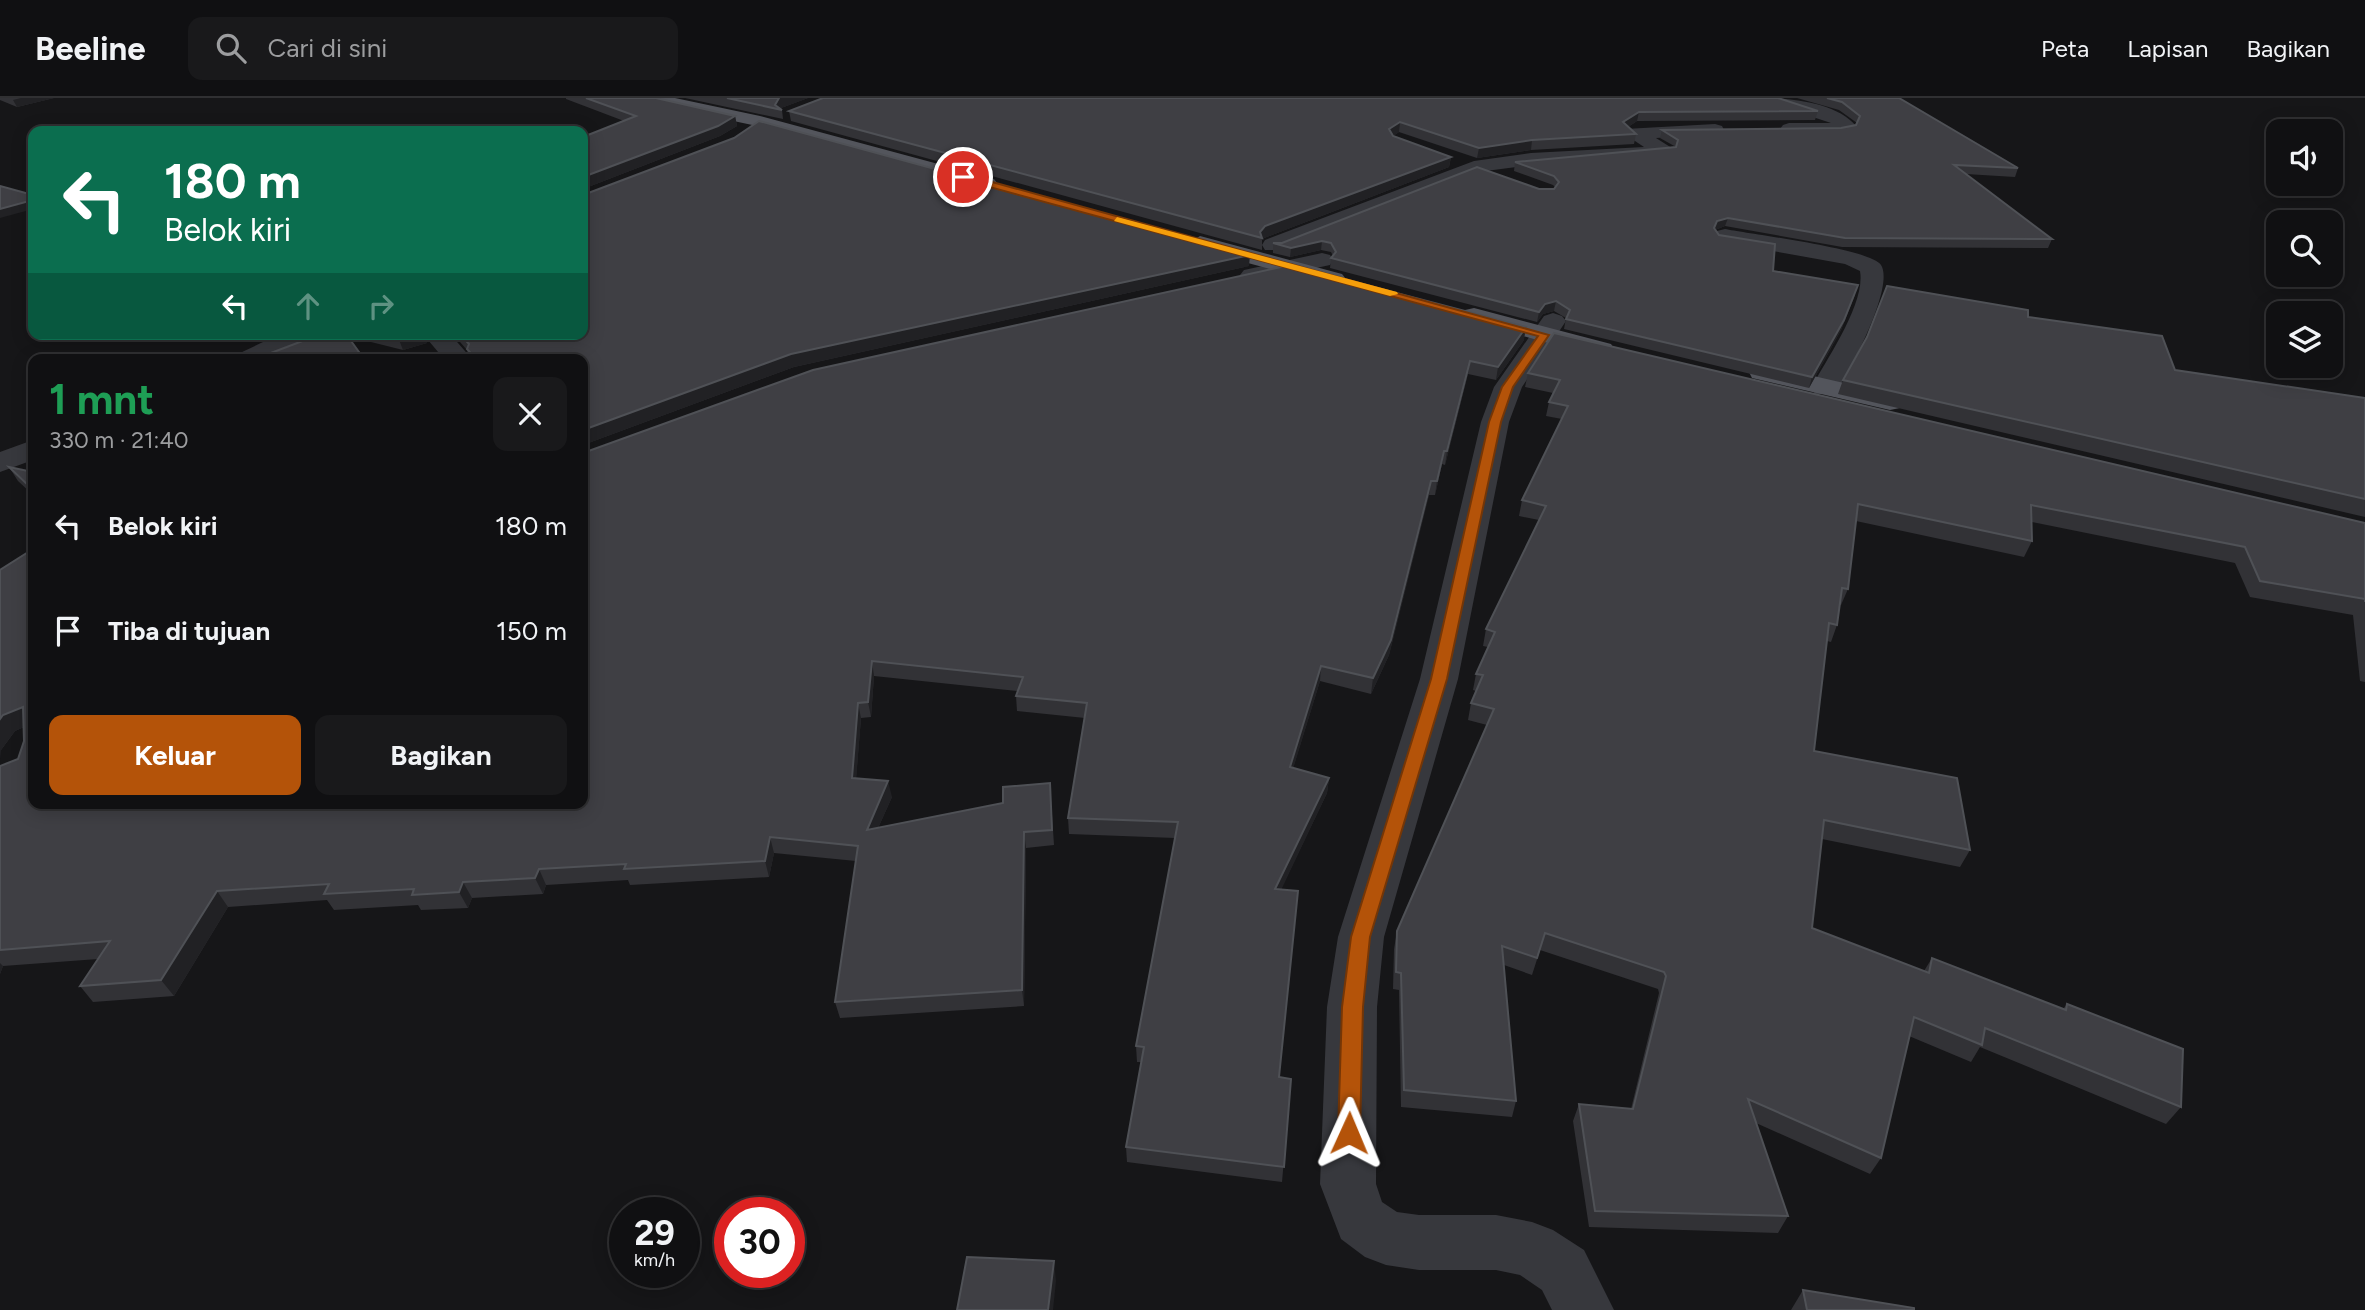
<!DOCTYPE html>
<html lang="id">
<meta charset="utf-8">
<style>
:root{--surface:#101012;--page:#19191b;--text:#f1f3f6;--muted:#9c9d9f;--line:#303032;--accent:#b45309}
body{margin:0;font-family:Figtree,sans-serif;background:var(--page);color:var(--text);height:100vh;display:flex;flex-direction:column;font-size:26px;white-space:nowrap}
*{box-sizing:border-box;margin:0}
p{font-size:23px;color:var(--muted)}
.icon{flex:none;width:38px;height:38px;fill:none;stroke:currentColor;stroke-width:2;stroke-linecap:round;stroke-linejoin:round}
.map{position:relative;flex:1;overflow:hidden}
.sheet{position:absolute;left:28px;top:256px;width:560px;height:455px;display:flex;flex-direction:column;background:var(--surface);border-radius:14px;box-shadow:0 4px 18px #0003,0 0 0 2px var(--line)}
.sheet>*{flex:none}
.banner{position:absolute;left:28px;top:28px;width:560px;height:214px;border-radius:14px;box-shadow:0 4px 18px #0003,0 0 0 2px var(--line);background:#0b6e4f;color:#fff;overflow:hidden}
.tools{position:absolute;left:2266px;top:21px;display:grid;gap:14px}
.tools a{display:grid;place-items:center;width:77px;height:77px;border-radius:14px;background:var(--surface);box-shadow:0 4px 18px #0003,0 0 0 2px var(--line);font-size:35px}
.speed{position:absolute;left:609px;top:1099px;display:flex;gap:14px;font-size:35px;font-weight:700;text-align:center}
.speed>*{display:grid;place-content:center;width:91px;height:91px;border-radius:50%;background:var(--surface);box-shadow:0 4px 18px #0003,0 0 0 2px var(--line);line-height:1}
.speed small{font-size:18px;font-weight:400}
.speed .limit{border:10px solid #d22;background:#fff;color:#111}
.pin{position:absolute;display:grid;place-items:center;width:60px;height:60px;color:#fff;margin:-30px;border:4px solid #fff;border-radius:50%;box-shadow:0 2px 7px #0007}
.me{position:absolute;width:77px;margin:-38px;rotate:1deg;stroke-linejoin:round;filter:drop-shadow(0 0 5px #0008)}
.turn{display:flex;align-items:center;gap:24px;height:147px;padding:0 21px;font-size:32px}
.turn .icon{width:91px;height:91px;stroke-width:2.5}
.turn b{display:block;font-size:49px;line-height:60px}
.lanes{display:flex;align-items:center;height:66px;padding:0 21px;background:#0003;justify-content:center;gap:35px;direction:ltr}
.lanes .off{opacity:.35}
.round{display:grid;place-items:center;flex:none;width:74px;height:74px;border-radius:14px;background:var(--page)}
.summary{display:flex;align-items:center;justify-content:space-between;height:119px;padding:0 21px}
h1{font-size:42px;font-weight:700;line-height:52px;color:#1e9e55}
.primary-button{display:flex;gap:14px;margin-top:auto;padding:14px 21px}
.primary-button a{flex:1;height:80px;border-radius:14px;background:var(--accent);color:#fff;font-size:28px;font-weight:700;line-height:80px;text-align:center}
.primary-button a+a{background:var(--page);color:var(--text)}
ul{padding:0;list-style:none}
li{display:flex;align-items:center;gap:21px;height:105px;padding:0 21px}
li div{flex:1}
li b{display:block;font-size:26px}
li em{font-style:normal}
header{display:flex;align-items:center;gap:42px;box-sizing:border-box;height:98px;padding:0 35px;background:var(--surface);border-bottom:2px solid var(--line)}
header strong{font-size:33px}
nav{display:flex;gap:38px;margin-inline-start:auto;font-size:24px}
.search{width:490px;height:63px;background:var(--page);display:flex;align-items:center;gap:18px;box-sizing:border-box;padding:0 24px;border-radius:14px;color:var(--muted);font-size:26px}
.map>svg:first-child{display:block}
</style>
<header>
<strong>Beeline</strong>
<div class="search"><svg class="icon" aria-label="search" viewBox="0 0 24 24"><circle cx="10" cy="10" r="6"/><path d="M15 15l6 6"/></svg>Cari di sini</div>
<nav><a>Peta</a><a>Lapisan</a><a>Bagikan</a></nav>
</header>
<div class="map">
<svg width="2365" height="1212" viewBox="0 0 2365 1212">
<rect width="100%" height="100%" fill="#161618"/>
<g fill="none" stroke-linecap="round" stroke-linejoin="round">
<g fill="#37383d" fill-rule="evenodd">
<path d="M1764 0C1792 0 1838 5 1856 28L1853 32 1839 35H1783L1780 31 1783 27 1789 25H1831L1767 4Z"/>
<path d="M1715 26 1722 28 1724 32 1722 36 1656 40 1675 52 1672 56 1531 67 1478 74 1281 152H1265L1262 147 1265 142 1474 63 1531 55 1644 49 1623 35 1625 31Z"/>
<path d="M1725 131C1750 136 1871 151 1881 167 1895 189 1849 275 1835 296H1815L1811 290C1826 262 1866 205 1860 173L1845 166 1717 143 1714 138 1717 133Z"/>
<path d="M1322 155 1330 157 1333 162 1330 167 1252 184 1244 182 1240 177 1244 172Z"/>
<path d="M1553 215 1562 218 1566 223 1522 289 1509 324 1458 581 1384 839 1377 909 1376 1086 1382 1104 1397 1114 1419 1117H1496L1532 1124 1553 1132 1584 1152 1614 1212H1552L1542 1192 1520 1177 1496 1172H1419L1386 1167 1365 1159 1341 1141 1320 1086 1327 909 1338 839 1420 581 1481 324 1494 289 1544 218Z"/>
<path d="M280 236H314L310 241 270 261H236L240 255Z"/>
<path d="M423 236H450L472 261H444Z"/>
<path d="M33 342V362L0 374V354Z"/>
</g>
<g fill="#53555c" fill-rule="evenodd">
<path d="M641 0H675L760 18 994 81 997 85 987 91 757 28 644 4Z"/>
<path d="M1200 138 1342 176 1346 181 1342 186 1334 188 1192 150 1189 145Z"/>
<path d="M1474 210 1611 246 1615 252 1611 258 1602 260 1465 222 1462 217 1465 212Z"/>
<path d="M1762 266 1900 298 1904 304 1900 310 1890 312 1752 280 1749 274 1752 268Z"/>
</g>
</g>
<g fill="#323236">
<path d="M0 0H54L17 9 0 2Z"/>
<path d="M566 0H656L735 18 737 28 720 38 583 91V39L624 23 566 1Z"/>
<path d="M685 0H808L781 10 780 11 782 12 783 21Z"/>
<path d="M1797 0H1899L2018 70 2015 79 1966 76 2052 141 2048 150 1842 149 1725 128 1715 132 1719 137 1773 173 1855 197 1841 232 1809 290 1564 231 1566 220 1554 213 1543 216 1537 224 1330 170 1331 160 1333 158 1331 154 1321 152 1290 159 1273 155V145H1282L1539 91H1554L1555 89 1553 87 1514 73 1515 64 1676 49 1660 40 1662 32 1841 30 1856 27 1857 25 1839 12Z"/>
<path d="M789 13H1818L1815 22 1637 23 1628 29 1636 36 1634 46 1531 52 1477 60 1399 34 1393 38 1451 59 1449 69 1264 140 1262 142V152L791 23Z"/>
<path d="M1249 168 794 269 583 347V261H470L467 252 453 236H583Z"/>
<path d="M2028 219 2175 272 2365 300V419L1838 296 1843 282Z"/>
<path d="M321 236H424L427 245 403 252 347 238Z"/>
<path d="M1524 242 1496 282 1468 276 1445 367 1442 366 1435 397H1429L1389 557 1371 596 1320 583 1293 670 1329 680 1327 695 1281 791 1279 979 1291 981 1282 1084 1127 1064 1126 1049 1141 964H1137L1136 948 1175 740 1069 736 1068 720 1085 620 1017 613 1016 598 1017 593 874 578 871 619 861 620 856 680 892 699 878 730 1051 701 1054 747 1026 750 1024 908 840 920 835 904 856 763 774 755 769 779 630 787 628 782 546 787 543 796 472 800 468 810 421 812 418 807 334 812 327 802 228 809 174 898 93 904 80 888 98 861 3 868 0 876V668L18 661 24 643V629L15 633 1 652 0 472 33 451V705H583V355Z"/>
<path d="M1528 275 2365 425V584L2360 583 2353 517 2250 499 2235 465 2032 424V443L2024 459 1856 423 1848 491 1841 507H1840L1837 527 1831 544 1827 543 1814 653 1970 752 1960 769 1822 741 1812 830 1924 873 1932 860 2063 911 2067 906 2181 1009 2166 1026 1980 949 1971 964 1909 938 1881 1060 1870 1076 1756 1025 1788 1118 1778 1135 1589 1129 1573 1023 1579 1006 1631 1011 1659 895 1658 891 1540 852 1532 877 1504 867 1516 1003 1512 1019 1401 1009 1399 892 1393 891 1394 851 1397 833 1487 627 1468 622 1471 605 1476 593 1473 592 1476 576 1488 549 1483 548 1486 531 1539 422 1519 418 1522 402 1562 321 1546 318 1549 304 1553 295 1525 289Z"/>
<path d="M9 369 33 374V397L18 383Z"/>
<path d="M1803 1192 1914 1212H1791Z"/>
</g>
<g fill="#212124">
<path d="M21 0H54L17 9 13 2Z"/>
<path d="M779 0H808L781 10 780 11 775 7Z"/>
<path d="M1639 14 1637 23 1621 34 1623 24Z"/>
<path d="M735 18 737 28 720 38 583 91V79Z"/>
<path d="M1400 24 1399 34 1388 41 1389 31Z"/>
<path d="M1532 42 1531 52 1477 60 1479 50Z"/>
<path d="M1451 59 1449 69 1264 140 1262 142 1260 134 1265 128Z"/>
<path d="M33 102V111L0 120V111Z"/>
<path d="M1728 120 1725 128 1715 132 1712 139 1717 123Z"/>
<path d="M1322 143 1321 152 1290 159 1291 150Z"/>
<path d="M1250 157 1249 168 794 269 583 347V332L791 256Z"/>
<path d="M1858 187 1841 232 1809 290 1812 279Z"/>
<path d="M1556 203 1554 213 1543 216 1537 224 1539 214 1545 206Z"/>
<path d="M1526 229 1524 242 1496 282 1498 269Z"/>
<path d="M407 236H424L427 245 403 252 398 239Z"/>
<path d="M1470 263 1468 276 1445 367 1447 353Z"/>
<path d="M1444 353 1442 366 1435 397 1437 383Z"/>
<path d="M1431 383 1429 397 1389 557 1371 596 1373 580Z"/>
<path d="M872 563 874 578 871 619 868 604Z"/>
<path d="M1321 568 1320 583 1289 684 1290 669Z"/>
<path d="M858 605 861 620 855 696 852 680Z"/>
<path d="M23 609 33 625 15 633 1 652 0 661V621L3 617Z"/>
<path d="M1329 680 1327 695 1274 807 1275 791Z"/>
<path d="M888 683 892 699 870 748 867 732Z"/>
<path d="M1024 734 1026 750 1024 908 1022 892Z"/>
<path d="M770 739 774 755 769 779 765 763Z"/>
<path d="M539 771 546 787 543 796 535 780Z"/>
<path d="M463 784 472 800 468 810 459 794Z"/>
<path d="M217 793 228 809 174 898 161 882Z"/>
<path d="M0 865 3 868 0 876Z"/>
<path d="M1054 1163 1056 1183 1053 1212H1048Z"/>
</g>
<g fill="#3f3f44" stroke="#4f5156" stroke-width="2">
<path d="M586 0H656L735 18 718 28 583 79V39L636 18Z"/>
<path d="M727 0H779L775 7 782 12Z"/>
<path d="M823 0H1778L1818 13 1639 14 1623 24 1636 36 1532 42 1479 50 1400 24 1389 31 1393 38 1451 59 1265 128 1260 134 1262 140 789 13Z"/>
<path d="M1827 0H1899L2018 70 1954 67 2052 141 1845 140 1728 120 1717 123 1714 130 1719 137 1775 146 1773 173 1858 187 1844 222 1812 279 1566 221 1570 212 1556 203 1545 206 1539 214 1331 160 1336 154 1331 145 1322 143 1291 150 1273 145H1282L1477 69 1539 91H1554L1559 84 1554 78 1515 64 1676 49 1678 42 1662 32 1841 30 1856 27 1860 18 1842 4Z"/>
<path d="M759 23 1250 157 791 256 583 332V261H476L467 251 469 246 460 236H583V97L734 40Z"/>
<path d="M0 88 33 97V102L0 111Z"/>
<path d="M1290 167 1526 229 1498 269 1470 263 1447 353H1444L1437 383H1431L1391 542 1373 580 1321 568 1290 669 1329 680 1275 791 1298 793 1279 979 1291 981 1284 1069 1126 1049 1144 949 1136 948 1178 724 1068 720 1087 605 1016 598 1023 579 872 563 868 604 858 605 852 680 888 683 867 732 1003 705V689L1050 685 1052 732 1024 734 1022 892 835 904 858 748 770 739 765 763 624 771 626 766 539 771 535 780 463 784 459 794 412 797 414 791 324 796 329 786 217 793 161 882 80 888 110 843 0 852V668L18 661 24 643 23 609 3 617 0 621V472L33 451V705H583V355L813 272Z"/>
<path d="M1887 188 2028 212V219L2162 238 2175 272 2365 300V401L1843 282 1867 239Z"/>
<path d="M1554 235 2365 425V504V501L2260 483 2245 449 2031 407 2032 443 1858 406 1848 491 1842 490 1837 527 1829 525 1814 653 1957 680 1970 752 1824 722 1812 830 1929 875 1932 860 2066 912 2067 906 2183 951 2181 1009 1985 930 1982 947 1914 919 1881 1060 1748 1001 1788 1118 1595 1113 1579 1006 1633 1011 1666 878 1664 874 1545 835 1537 860 1502 848 1516 1003 1404 992 1401 875 1396 874 1397 833 1494 611 1471 605 1483 577 1476 576 1495 534 1486 531 1546 408 1522 402 1568 308 1549 304 1560 282 1528 275Z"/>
<path d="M321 236H346L364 261H255Z"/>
<path d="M386 236H407L398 239Z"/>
<path d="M9 369 33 374V392Z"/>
<path d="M967 1159 1054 1163 1048 1212H957Z"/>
<path d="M1803 1192 1914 1210V1212H1807Z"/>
</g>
<path fill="#b45309" stroke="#753606" stroke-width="2" d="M963 76 1549 237 1513 289 1501 324 1447 581 1370 839 1363 909 1360 1035 1357 1042 1349 1045 1342 1042 1338 1035 1342 909 1351 839 1431 581 1489 324 1502 289 1538 238 960 81Z"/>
<path fill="#f59e0b" d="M1117 119 1397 194 1398 196 1390 198 1114 123Z"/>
</svg>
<div class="tools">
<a><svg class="icon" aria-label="sound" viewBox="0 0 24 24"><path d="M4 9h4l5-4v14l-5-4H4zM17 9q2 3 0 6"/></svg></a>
<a><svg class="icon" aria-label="search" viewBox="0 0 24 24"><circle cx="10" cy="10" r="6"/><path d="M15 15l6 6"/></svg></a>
<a><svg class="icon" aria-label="layers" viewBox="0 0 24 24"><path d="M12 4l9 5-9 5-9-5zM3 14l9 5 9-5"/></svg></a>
</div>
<div class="speed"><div>29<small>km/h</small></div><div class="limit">30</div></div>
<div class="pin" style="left:963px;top:79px;background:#d93025"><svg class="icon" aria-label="arrive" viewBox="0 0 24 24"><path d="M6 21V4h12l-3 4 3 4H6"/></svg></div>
<svg class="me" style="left:1349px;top:1035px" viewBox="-20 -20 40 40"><path d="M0-17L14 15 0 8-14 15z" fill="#b45309" stroke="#fff" stroke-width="4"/></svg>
<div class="banner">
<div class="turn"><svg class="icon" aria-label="left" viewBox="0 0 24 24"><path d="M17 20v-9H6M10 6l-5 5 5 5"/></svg><div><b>180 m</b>Belok kiri</div></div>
<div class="lanes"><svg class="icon" aria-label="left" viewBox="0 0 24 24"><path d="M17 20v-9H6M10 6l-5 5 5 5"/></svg><svg class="icon off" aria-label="ahead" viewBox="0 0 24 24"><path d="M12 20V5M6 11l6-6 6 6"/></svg><svg class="icon off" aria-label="right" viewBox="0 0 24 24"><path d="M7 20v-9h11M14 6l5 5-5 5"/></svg></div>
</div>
<section class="sheet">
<div class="summary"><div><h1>1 mnt</h1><p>330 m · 21:40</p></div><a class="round"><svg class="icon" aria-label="close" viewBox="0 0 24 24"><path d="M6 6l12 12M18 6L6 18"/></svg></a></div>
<ul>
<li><svg class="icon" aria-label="left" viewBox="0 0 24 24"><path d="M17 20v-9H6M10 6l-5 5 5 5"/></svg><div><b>Belok kiri</b></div><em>180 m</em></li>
<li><svg class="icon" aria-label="arrive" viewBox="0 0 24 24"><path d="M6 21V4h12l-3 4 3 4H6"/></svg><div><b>Tiba di tujuan</b></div><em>150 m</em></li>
</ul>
<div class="primary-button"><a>Keluar</a><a>Bagikan</a></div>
</section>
</div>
